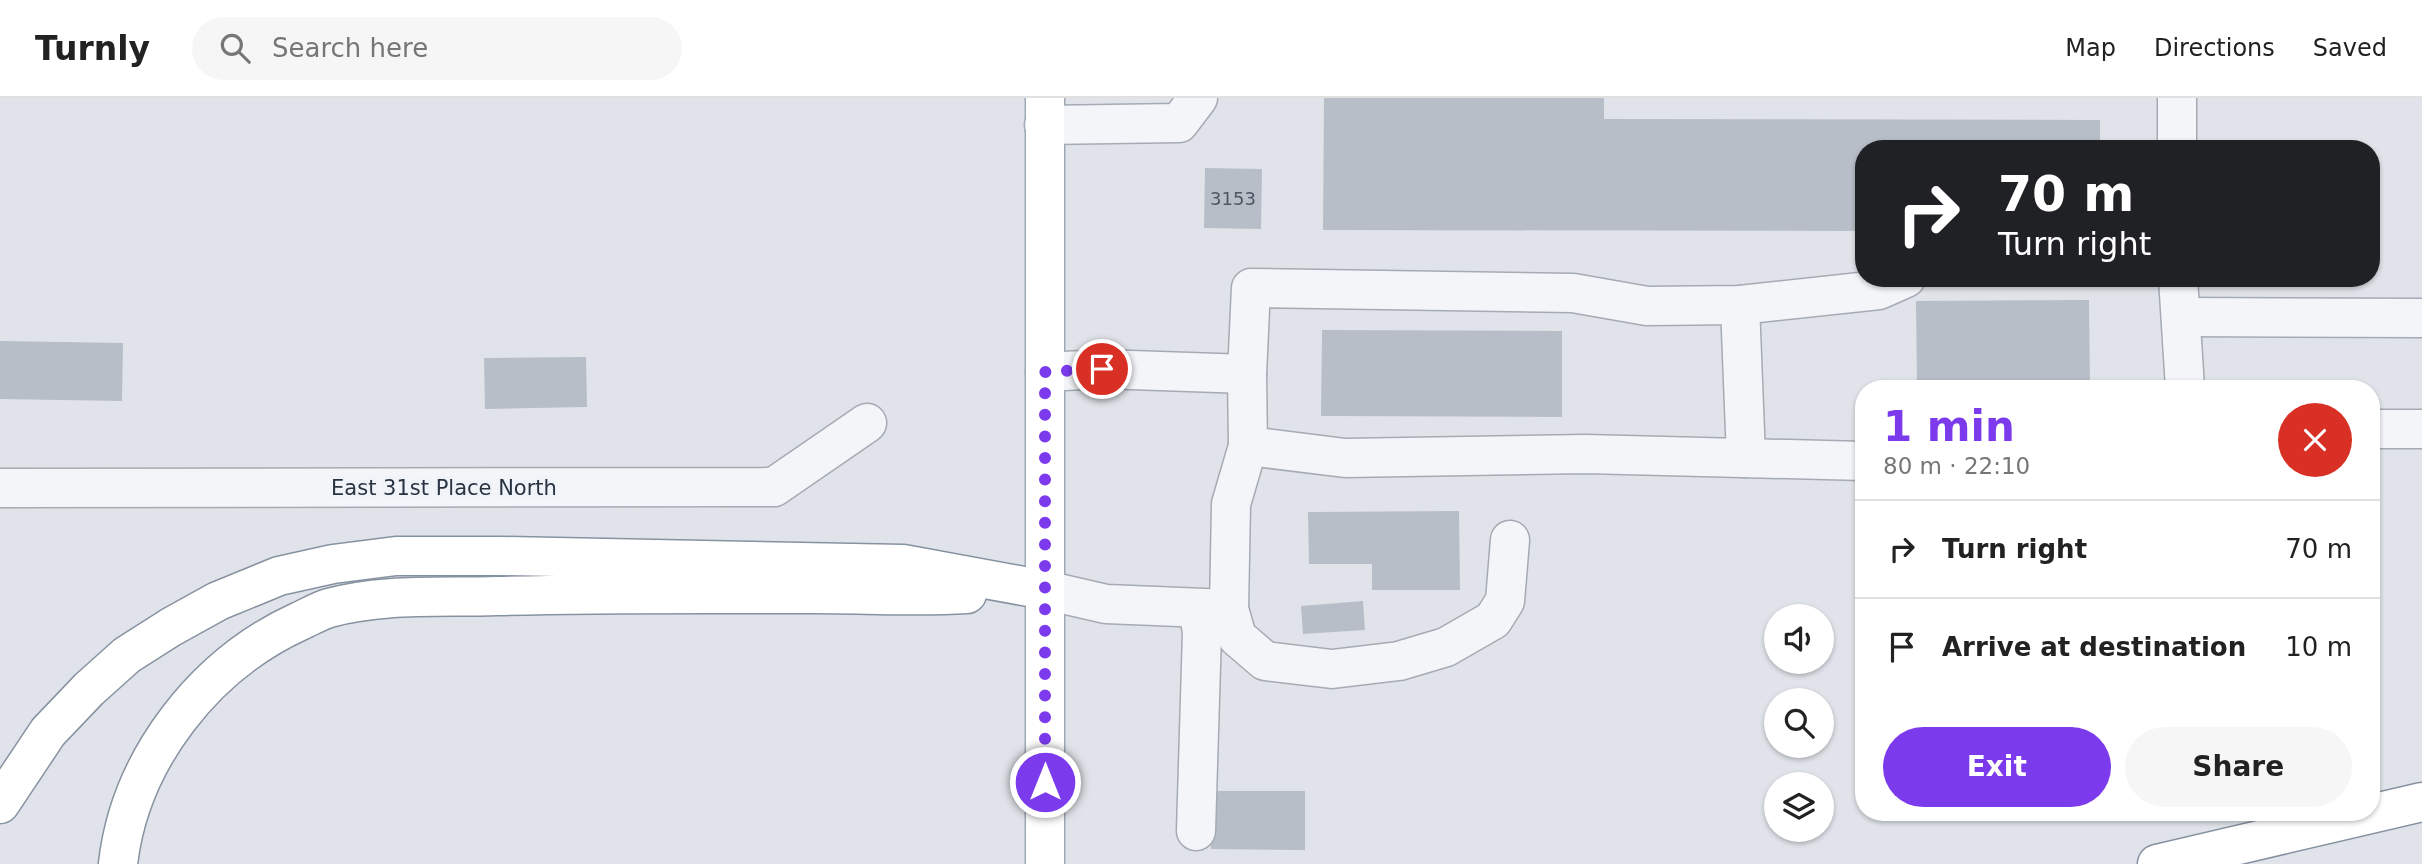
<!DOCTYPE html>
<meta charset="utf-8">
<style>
:root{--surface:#fff;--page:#f6f6f6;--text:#222;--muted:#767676;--line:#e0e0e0;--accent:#7c3aed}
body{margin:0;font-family:"DejaVu Sans",sans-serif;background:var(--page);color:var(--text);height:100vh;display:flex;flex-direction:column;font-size:26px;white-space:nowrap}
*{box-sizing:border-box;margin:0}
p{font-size:23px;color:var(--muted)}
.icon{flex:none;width:38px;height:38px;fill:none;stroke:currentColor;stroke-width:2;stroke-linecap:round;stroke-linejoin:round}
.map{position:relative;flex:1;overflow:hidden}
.drawer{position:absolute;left:1855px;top:282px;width:525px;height:441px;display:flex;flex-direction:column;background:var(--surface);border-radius:28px;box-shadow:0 2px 5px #0004}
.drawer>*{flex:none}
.guide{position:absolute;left:1855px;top:42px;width:525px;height:147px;border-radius:28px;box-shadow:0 2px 5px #0004;background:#202124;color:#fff;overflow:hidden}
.buttons{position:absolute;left:1764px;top:506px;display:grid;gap:14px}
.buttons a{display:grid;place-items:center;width:70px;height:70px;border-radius:50%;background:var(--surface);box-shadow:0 2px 5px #0004;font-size:35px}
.pin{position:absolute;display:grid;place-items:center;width:60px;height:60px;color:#fff;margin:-30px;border:4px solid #fff;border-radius:50%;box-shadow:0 2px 7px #0007}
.me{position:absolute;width:77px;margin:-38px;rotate:0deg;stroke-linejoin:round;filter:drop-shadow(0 0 5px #0008)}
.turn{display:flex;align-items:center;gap:24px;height:147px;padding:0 28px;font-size:32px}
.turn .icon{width:91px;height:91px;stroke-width:2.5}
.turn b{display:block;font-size:49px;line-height:60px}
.round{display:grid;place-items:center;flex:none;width:74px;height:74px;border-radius:37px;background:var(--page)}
.summary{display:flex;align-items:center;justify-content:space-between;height:119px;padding:0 28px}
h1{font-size:42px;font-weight:800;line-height:52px;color:var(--accent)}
.cta{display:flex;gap:14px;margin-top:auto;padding:14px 28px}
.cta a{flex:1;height:80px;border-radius:42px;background:var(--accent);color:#fff;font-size:28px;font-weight:800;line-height:80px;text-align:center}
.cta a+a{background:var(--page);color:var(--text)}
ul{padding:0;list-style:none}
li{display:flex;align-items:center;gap:21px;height:98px;padding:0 28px;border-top:2px solid var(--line)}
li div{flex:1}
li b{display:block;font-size:26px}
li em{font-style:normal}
header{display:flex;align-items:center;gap:42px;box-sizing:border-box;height:98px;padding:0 35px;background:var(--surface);border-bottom:2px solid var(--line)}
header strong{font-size:33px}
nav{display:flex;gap:38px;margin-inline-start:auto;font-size:24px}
.search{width:490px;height:63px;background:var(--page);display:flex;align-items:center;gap:18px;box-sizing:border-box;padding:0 24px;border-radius:38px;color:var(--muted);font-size:26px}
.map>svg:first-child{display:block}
</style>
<header>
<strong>Turnly</strong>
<div class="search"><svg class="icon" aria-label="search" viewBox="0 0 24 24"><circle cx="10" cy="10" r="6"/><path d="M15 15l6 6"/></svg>Search here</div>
<nav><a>Map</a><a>Directions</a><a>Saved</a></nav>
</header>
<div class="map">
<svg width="2422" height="766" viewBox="0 0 2422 766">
<rect width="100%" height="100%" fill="#e0e4ea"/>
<g fill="#b7bec7">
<path d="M1324 0H1604V21L2100 22V51H1864V133L1323 132Z"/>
<path d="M1205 70 1262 71 1261 131 1204 130Z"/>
<path d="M2089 202 2090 290H1917L1916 203Z"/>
<path d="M1322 232 1562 233V319L1321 318Z"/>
<path d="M0 243 123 245 122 303 0 301Z"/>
<path d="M586 259 587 309 485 311 484 260Z"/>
<path d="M1459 413 1460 492H1372V466H1309L1308 414Z"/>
<path d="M1363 503 1365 532 1303 536 1301 508Z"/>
<path d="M1211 693H1305V752L1211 751Z"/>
</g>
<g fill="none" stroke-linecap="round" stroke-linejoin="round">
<g stroke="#a5abb4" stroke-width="41">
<g id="minor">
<path d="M2177 0V51"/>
<path d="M1044 27 1179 25 1198 0"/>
<path d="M2178 180 2185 290"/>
<path d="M1740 207 1746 360"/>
<path d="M2181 219 2422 220"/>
<path d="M1045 274 1102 271 1247 276"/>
<path d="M2371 331H2422"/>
<path d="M1248 348 1345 360 1586 356 1864 363"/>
<path d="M0 390 774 389 867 325"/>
<path d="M1045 492 1106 506 1229 511 1237 539 1265 563 1332 571 1399 563 1446 549 1493 522 1505 503 1510 442"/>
<path d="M1229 511 1231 406 1248 348 1247 276 1251 190 1573 195 1647 208 1740 207 1879 192 1906 180"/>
<path d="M1196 733 1202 534 1198 511"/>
</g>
</g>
<g stroke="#9fa9b6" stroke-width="41">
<path id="major" d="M1045 766V0"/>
</g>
<g stroke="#8792a1" stroke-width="41">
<g id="highway">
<path d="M0 706 48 634 89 591 127 557 171 529 218 503 279 478 333 466 396 458H502L903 466 1045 492"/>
<path d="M118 766C130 661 205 566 300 523 309 519 319 513 329 510 383 495 442 500 497 498 603 495 708 496 814 496 865 496 917 499 967 496"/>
<path d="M2157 766 2422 704"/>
</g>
</g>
<use href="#minor" stroke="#f3f5f8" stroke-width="38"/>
<use href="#major" stroke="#fff" stroke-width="38"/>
<use href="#highway" stroke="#fff" stroke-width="38"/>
</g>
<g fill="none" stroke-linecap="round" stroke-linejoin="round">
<path stroke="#7c3aed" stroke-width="12" stroke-dasharray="0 21.6" d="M1045 684V274L1102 271"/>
</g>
<g text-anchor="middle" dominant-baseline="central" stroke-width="7" stroke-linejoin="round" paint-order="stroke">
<g font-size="18" fill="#4c5663">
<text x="1233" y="100">3153</text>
</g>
<g font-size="21" fill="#283342" stroke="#f0f3f7">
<text x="444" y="390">East 31st Place North</text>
</g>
</g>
</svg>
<div class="buttons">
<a><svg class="icon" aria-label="sound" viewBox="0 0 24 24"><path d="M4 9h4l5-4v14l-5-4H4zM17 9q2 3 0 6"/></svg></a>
<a><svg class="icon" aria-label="search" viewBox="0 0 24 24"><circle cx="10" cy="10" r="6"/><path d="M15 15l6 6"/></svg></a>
<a><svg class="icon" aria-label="layers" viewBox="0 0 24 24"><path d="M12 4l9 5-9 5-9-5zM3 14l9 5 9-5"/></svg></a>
</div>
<div class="pin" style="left:1102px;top:271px;background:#d93025"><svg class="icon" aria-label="arrive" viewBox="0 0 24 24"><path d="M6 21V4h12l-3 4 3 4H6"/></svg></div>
<svg class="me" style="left:1045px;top:684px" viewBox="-20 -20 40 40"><circle r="17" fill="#7c3aed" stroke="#fff" stroke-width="3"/><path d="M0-11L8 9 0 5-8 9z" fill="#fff"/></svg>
<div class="guide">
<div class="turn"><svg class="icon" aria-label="right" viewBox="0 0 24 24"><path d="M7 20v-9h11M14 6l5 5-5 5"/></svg><div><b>70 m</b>Turn right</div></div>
</div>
<section class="drawer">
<div class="summary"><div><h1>1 min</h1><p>80 m · 22:10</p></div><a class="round" style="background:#d93025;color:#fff"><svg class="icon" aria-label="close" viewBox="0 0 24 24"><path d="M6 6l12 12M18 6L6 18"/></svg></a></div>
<ul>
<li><svg class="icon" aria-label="right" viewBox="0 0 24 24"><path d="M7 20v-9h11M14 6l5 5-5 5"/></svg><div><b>Turn right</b></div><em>70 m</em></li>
<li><svg class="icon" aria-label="arrive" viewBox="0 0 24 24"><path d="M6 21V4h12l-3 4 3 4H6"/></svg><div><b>Arrive at destination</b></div><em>10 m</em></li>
</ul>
<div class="cta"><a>Exit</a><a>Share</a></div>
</section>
</div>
